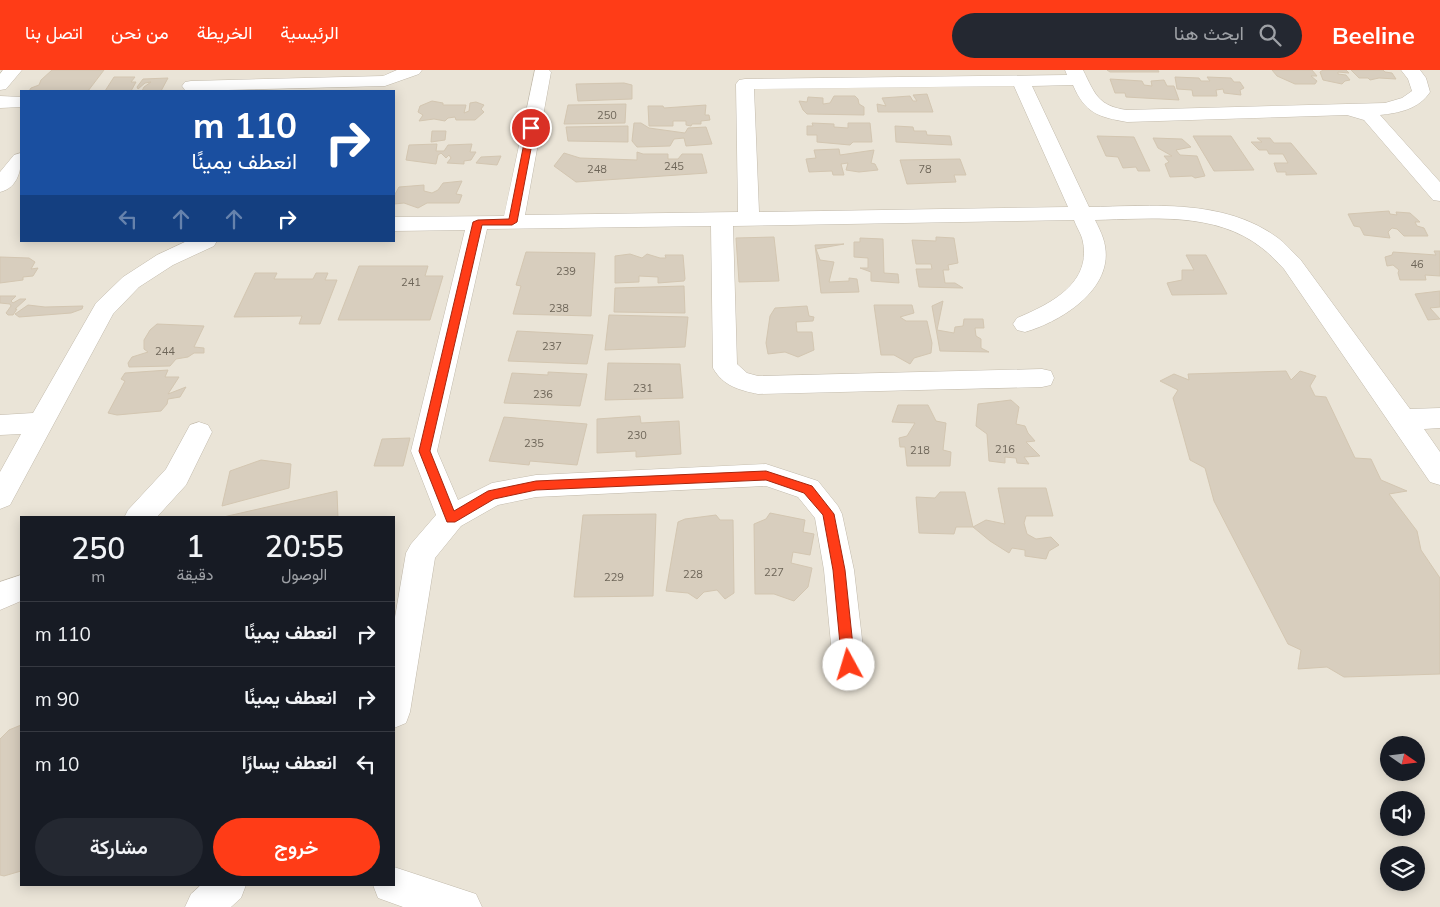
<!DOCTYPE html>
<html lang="ar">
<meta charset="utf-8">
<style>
:root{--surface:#171b24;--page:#242831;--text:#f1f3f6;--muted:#9ea1a6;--line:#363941;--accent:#ff3c17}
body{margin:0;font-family:Mulish,Vazirmatn,sans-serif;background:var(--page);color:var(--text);direction:rtl;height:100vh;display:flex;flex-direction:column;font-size:19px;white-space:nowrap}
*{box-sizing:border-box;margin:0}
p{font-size:16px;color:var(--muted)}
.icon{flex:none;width:28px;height:28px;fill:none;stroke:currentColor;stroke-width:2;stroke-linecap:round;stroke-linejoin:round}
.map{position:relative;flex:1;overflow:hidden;direction:ltr}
.details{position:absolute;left:20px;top:446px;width:375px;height:370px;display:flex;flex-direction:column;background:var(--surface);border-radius:0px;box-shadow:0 2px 12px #0003;direction:rtl}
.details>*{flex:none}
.hud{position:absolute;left:20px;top:20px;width:375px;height:152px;border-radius:0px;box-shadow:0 2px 12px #0003;direction:rtl;background:#1a4fa0;color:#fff;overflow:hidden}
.needle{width:32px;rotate:104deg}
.controls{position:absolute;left:1380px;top:666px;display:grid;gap:10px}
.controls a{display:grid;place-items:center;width:45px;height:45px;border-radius:50%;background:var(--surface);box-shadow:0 2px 12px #0003;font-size:25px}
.pin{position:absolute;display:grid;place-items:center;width:42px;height:42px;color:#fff;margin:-21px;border:2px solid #fff;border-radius:50%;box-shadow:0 1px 5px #0007}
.me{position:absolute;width:55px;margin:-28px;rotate:354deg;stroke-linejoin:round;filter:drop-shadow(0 0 4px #0008)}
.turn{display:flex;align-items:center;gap:18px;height:105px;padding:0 15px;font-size:22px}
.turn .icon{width:65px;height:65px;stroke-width:2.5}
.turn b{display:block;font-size:35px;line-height:42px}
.lanes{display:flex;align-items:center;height:48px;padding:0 15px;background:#0003;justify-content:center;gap:25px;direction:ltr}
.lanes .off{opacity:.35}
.eta{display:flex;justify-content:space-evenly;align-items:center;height:85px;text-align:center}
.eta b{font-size:30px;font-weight:600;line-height:35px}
.button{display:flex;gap:10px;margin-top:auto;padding:10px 15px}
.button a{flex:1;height:58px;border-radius:30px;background:var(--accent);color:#fff;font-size:20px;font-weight:600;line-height:58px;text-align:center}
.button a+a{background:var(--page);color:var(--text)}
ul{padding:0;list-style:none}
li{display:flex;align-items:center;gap:15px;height:65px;padding:0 15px;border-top:1px solid var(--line)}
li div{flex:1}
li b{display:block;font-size:19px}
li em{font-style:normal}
header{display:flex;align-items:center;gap:30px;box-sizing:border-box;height:70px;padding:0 25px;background:var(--accent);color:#fff}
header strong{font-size:24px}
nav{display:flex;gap:28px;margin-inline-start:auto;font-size:18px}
.search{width:350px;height:45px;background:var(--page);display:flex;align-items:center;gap:12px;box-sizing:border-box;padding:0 18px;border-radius:28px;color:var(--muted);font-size:19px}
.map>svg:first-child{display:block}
</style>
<header>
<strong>Beeline</strong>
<div class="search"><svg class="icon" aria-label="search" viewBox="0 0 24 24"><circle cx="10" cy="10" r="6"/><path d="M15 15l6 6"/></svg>ابحث هنا</div>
<nav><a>الرئيسية</a><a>الخريطة</a><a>من نحن</a><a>اتصل بنا</a></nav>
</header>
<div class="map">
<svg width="1440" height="837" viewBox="0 0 1440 837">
<rect width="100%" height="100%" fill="#f5f2ea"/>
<path fill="#eae4d7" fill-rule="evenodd" d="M0 0H1440V837H0ZM21 21H394V171H21ZM21 448H394V815H21ZM1389 675H1416V702H1389ZM1389 730H1416V758H1389ZM1389 785H1416V812H1389Z"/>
<g fill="#d8cebe" stroke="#d3c6b1">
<path d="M52 0H104L88 21H29L31 18 39 15 41 10Z"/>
<path d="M1107 0H1158L1159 2H1110Z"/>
<path d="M1272 0H1312L1317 6H1311L1317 11 1315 14H1295L1277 6Z"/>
<path d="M1323 0H1346L1349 3 1338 2V4L1346 5 1350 10 1345 11 1342 14 1323 10 1320 2Z"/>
<path d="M1351 0H1383L1385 2 1392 3 1396 9 1379 8 1370 10 1368 8H1359Z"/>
<path d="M114 7H135L131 12H136L131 21H105Z"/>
<path d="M1175 7 1199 8 1201 11H1210L1207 7 1231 8 1234 12H1240L1244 18 1240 20 1241 25 1224 23 1223 19 1216 20 1217 26H1193L1192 20 1177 19Z"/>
<path d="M168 8 161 21H142L144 17 151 12 145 13 138 19 137 17 143 9Z"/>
<path d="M1110 9 1142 11 1144 15 1152 16 1151 11 1164 10 1167 16H1174L1179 30 1126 27 1125 23H1115Z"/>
<path d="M624 13 632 15V29L578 31 576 14Z"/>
<path d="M927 24 933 42H878L877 34 886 36 882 28 910 26 913 31H917L913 25Z"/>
<path d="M834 26H855L858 29 859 34 864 37V45L807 44 803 40 799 31 807 32 808 27 823 28V34L830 33Z"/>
<path d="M432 31 443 33V35H466L464 43 469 41 470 33 476 32 484 35 481 39 484 42 475 50H456L455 47 448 48 445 51 434 49 419 51 423 45 418 42 420 36Z"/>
<path d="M626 34 625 53 564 54 568 35Z"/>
<path d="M706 35 705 45H709L710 50 701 51V54H692L691 56 686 55V51H673V56H649L648 36H663L664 38Z"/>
<path d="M634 53H641L649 58 685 63 688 58 706 57 712 74 686 76 684 68 674 69 670 76 637 77 632 71Z"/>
<path d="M812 53 834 54V57L848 58V53H870L872 72H853L850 75 817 72V65H807V56H813Z"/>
<path d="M628 56V72L568 71 566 57Z"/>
<path d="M895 56 913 57 914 61H926L927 65 950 66 952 75 896 72Z"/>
<path d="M432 61H446L445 70 431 72Z"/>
<path d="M1097 66 1134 67 1150 101H1138L1136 97 1123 98 1118 87 1106 86Z"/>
<path d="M1193 66H1231L1254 100 1214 101Z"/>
<path d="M1153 68 1182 69 1191 77 1176 80 1180 85 1197 86 1205 106 1195 108 1192 106 1170 107 1165 94 1169 92 1164 86H1172L1158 78Z"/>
<path d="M1257 68H1270L1274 73H1291L1317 104 1286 105V102H1277L1274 93H1288L1283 84H1269L1267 80H1259L1251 72H1262Z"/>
<path d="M437 74 436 81H444L448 75 472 74 470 82H476L471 90 464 91V94L447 93 451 88 449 85 446 88 441 83 438 85 436 94 406 90 409 75Z"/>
<path d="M839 79 840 85 874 80 871 93 875 94 878 100 859 102 846 100 848 93 841 94 844 105H833L832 101 809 102 806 89 816 88 814 80Z"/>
<path d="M637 82 643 84H668V89H678L682 84H702L707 103 576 112 554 96 564 83 580 88 637 90Z"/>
<path d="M501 86 497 95 476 93 481 87Z"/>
<path d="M960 89 966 105H954L956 112 907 114 900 90Z"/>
<path d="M462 111 456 124 462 125 459 133H427L418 138 404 133 394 134V126L399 117 424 115V121L432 123 438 120 443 113Z"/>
<path d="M1389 141 1390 144 1397 145 1396 142 1410 143 1420 152H1415L1417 156 1424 158 1428 166H1404L1397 159 1392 158 1388 162 1390 168 1364 165 1360 157 1354 156 1348 144Z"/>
<path d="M774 167 779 211 739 212 736 168Z"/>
<path d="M936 167 954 168 958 193 948 195 949 200H943L945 213H955L963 218 919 217 916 199H932L931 194H916L912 170 936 171Z"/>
<path d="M860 168 883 169 884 203 898 204 899 213 871 211V202L860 198H868V188L854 187V172H860Z"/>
<path d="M844 174 816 179 820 190 834 192 829 212 849 211V208L857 209 859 222 821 223 815 175Z"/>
<path d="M1434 181H1440V206L1425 205 1426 210H1400L1398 203 1399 200 1393 195 1387 196 1385 187 1392 185 1393 182 1436 185Z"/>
<path d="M526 182 595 183 591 246 513 244 521 216 516 215Z"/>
<path d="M630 184 642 188 647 184 660 188H666L665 185H683L685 209 684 211 658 213V207L639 206V212L615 213V186Z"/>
<path d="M1186 185H1206L1227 224 1172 225 1167 213 1182 210V200H1194Z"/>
<path d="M0 187 29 188 35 192 31 199 38 198 33 206 23 207V210L0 213Z"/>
<path d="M359 196H428L425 206H443L430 250H338Z"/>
<path d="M255 203H277L274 209H313L316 203H328L325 210H337L320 254H299L302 246 234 247Z"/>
<path d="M684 216 685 243 614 242 615 218Z"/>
<path d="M1440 221V237L1430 238 1440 249 1428 250 1415 224Z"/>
<path d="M0 226H16L11 231 13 233 20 229H26L15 239H17L13 245H8L6 243 11 236 10 234 0 233Z"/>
<path d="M943 231 937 260 954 263 955 257 963 256 964 249H983L984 258H975L976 266 981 269V278L989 282 940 281 932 236Z"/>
<path d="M28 235 45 237 83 236 82 239 71 243 19 247 15 244Z"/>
<path d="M874 235H912L914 243 900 247 906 251H927L932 273 931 283 914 288 910 294 894 285H881Z"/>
<path d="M807 236 809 246 814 247 813 251 796 252 797 262H812L814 280 798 287 785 282 768 284 766 273 770 246 775 238Z"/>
<path d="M609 245 688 247 685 277 605 280Z"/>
<path d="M157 254 204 256 194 277 204 278V283H194L188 287 176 289 170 296 129 297 128 293 132 287 148 282 144 279V270L150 260Z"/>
<path d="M517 261 593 265 587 294 508 291Z"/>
<path d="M608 293 680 294 683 328 605 330Z"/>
<path d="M168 300 165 307H179L168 324 186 317 180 327 168 329 167 334 161 341 117 345 108 343 125 311 121 309 125 303Z"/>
<path d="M1286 301 1291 310 1300 301 1316 306 1310 316 1315 326 1326 327 1355 388 1371 389 1381 410 1407 421 1389 424 1417 461 1421 480 1440 508V604L1344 607 1327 597 1298 599 1301 580 1288 574 1214 431 1205 398 1190 390 1173 328 1178 320 1160 311 1174 304 1189 310 1188 304Z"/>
<path d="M548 302 587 304 580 336 504 333 512 303 548 305Z"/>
<path d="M1011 330 1019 337 1016 354 1025 356 1028 363 1035 371 1026 372 1040 386 1024 387 1029 394 1017 393 1016 388 1005 387V393L989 391 987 364 976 356 978 334Z"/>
<path d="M898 335H928L936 351 946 353 943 380 951 382 950 396H907L905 377H900L899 368 907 366 915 353 892 352Z"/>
<path d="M640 346 641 353 679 351 681 384 636 387V381L597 383V349Z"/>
<path d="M504 347 587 354 577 395 530 391 529 395 489 391Z"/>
<path d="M410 368 403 396H374L382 369Z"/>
<path d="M261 390 291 394 289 418 222 436 230 401Z"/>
<path d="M998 418H1046L1053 446H1026L1024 453 1027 464 1036 469 1051 467 1059 475 1049 481 1046 489 1025 486V480L1012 478 1009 483 990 471 973 457 986 450 1005 454Z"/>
<path d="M337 421 338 448H219Z"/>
<path d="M940 422H965L973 457H956L954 464 919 463 916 427 935 428Z"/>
<path d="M770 443 805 450 803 462 814 464 810 485 793 482 791 493 812 498 808 517 794 531 774 524H755L754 454 766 449Z"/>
<path d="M656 444 653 526 574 527 583 445Z"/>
<path d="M716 445 720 450H733L734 523 725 529 717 520 704 522 697 529 688 523 666 521 678 452 685 449Z"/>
<path d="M21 655V801L4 806 0 805V669L9 660Z"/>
</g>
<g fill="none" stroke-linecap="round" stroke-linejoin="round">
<g stroke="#c2baab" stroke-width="1">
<g id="minor">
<path d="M3 0H22L6 19 0 20V4Z"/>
<path d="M397 0H422L419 4 385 16 190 21 185 20 182 16 185 12 191 11 383 6Z"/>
<path d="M535 0H549L551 2 525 145 738 142 736 14 739 10 745 9 1067 5 1065 0H1083C1095 24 1098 36 1127 40L1385 33 1402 28 1412 21 1408 9 1401 0H1420L1426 8 1430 22C1419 39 1399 43 1380 45L1440 112V131L1433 130 1364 50 1347 45 1127 52C1098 47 1085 43 1073 15L1032 16 1089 137C1151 136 1224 128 1278 168 1286 174 1292 182 1300 189L1410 339 1440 338V358L1424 359 1440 382V415L1430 412 1284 199C1277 192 1270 184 1262 178 1215 141 1151 149 1095 150 1098 156 1101 162 1103 168 1119 216 1063 251 1025 262L1017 260 1013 254 1017 248C1050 234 1094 213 1082 168 1080 162 1076 156 1074 150L733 156 737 294 747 303 758 306 1042 299 1051 301 1054 308 1051 315 1042 317 758 324C739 320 723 316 713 298L711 156 487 159 437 381 458 430 492 413 536 405 766 394 818 411 838 436 842 444 854 500 865 595 860 606 849 610 838 606 833 595 824 500 815 448 798 427 766 416 536 427 498 435 461 456 435 488 410 642 406 653 394 658V553L406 483 411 474 436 445 411 381 465 160 394 161V147L504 146ZM1014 16 1068 137 759 142 754 19Z"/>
<path d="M0 26 21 27V37L0 38Z"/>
<path d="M21 83C22 99 18 118 0 122V102L14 85Z"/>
<path d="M187 171H217L214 176 173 195 139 217 113 244 10 435 0 439V402L21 364 0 365V345L33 343 96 233 123 207 157 185Z"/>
<path d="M199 352 208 355 212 362 186 415 156 448H124L128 440 166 399 190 355Z"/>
<path d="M21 505V531L0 540V512Z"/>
<path d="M394 797 476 824 482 837H403L378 828 373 815H394Z"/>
<path d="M201 815H246L241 828 231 837H185L191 824Z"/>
</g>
</g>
<use href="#minor" fill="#fff" fill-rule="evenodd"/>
</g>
<path fill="#ff3c17" stroke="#a6270f" d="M531 56 535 58 517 152 512 155H482L430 381 454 441 488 421 536 411 766 401 812 416 834 444 845 500 855 595 853 599 849 601 844 599 842 595 833 500 823 445 804 423 766 410 536 420 494 429 455 452H447L419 381 473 152 478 150 509 149 527 58Z"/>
<g text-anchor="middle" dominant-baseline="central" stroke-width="4" stroke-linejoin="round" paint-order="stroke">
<g font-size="11" fill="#6e6659">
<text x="607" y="45">250</text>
<text x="674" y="96">245</text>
<text x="597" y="99">248</text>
<text x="925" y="99">78</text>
<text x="1417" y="194">46</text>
<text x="566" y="201">239</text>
<text x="411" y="212">241</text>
<text x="559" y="238">238</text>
<text x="552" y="276">237</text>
<text x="165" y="281">244</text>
<text x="643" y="318">231</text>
<text x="543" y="324">236</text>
<text x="637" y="365">230</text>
<text x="534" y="373">235</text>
<text x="1005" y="379">216</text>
<text x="920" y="380">218</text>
<text x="774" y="502">227</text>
<text x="693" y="504">228</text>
<text x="614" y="507">229</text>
</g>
</g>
</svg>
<div class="controls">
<a><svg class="needle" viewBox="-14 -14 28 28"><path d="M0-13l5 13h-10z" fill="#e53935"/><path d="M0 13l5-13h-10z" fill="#9ea1a6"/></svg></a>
<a><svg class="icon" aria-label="sound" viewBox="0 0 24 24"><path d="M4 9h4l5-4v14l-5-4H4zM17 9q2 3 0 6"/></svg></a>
<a><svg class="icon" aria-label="layers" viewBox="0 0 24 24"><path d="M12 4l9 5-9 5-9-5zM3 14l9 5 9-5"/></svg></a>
</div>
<div class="pin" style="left:531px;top:58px;background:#d93025"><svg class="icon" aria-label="arrive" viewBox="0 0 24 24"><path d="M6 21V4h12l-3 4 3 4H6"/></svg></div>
<svg class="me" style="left:849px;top:595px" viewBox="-20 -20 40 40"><circle r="19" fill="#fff"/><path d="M0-13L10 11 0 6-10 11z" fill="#ff3c17"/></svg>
<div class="hud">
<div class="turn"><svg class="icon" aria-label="right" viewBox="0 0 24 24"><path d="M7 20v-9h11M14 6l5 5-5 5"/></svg><div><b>110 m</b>انعطف يمينًا</div></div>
<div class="lanes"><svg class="icon off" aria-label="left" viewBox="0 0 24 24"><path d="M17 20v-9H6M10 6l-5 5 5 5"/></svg><svg class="icon off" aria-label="ahead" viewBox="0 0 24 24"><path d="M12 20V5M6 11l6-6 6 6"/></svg><svg class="icon off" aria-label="ahead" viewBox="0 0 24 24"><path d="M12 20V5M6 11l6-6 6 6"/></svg><svg class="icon" aria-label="right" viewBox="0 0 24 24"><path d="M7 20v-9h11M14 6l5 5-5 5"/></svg></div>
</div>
<section class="details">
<div class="eta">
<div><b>20:55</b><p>الوصول</p></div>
<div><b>1</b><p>دقيقة</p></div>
<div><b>250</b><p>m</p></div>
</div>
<ul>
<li><svg class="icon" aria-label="right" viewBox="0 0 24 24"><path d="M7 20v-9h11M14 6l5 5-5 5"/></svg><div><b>انعطف يمينًا</b></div><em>110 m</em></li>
<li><svg class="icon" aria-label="right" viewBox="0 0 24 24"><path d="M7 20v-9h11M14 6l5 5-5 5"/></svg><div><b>انعطف يمينًا</b></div><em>90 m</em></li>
<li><svg class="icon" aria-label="left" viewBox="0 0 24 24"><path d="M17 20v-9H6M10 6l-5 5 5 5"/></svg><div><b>انعطف يسارًا</b></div><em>10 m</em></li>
</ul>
<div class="button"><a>خروج</a><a>مشاركة</a></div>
</section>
</div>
